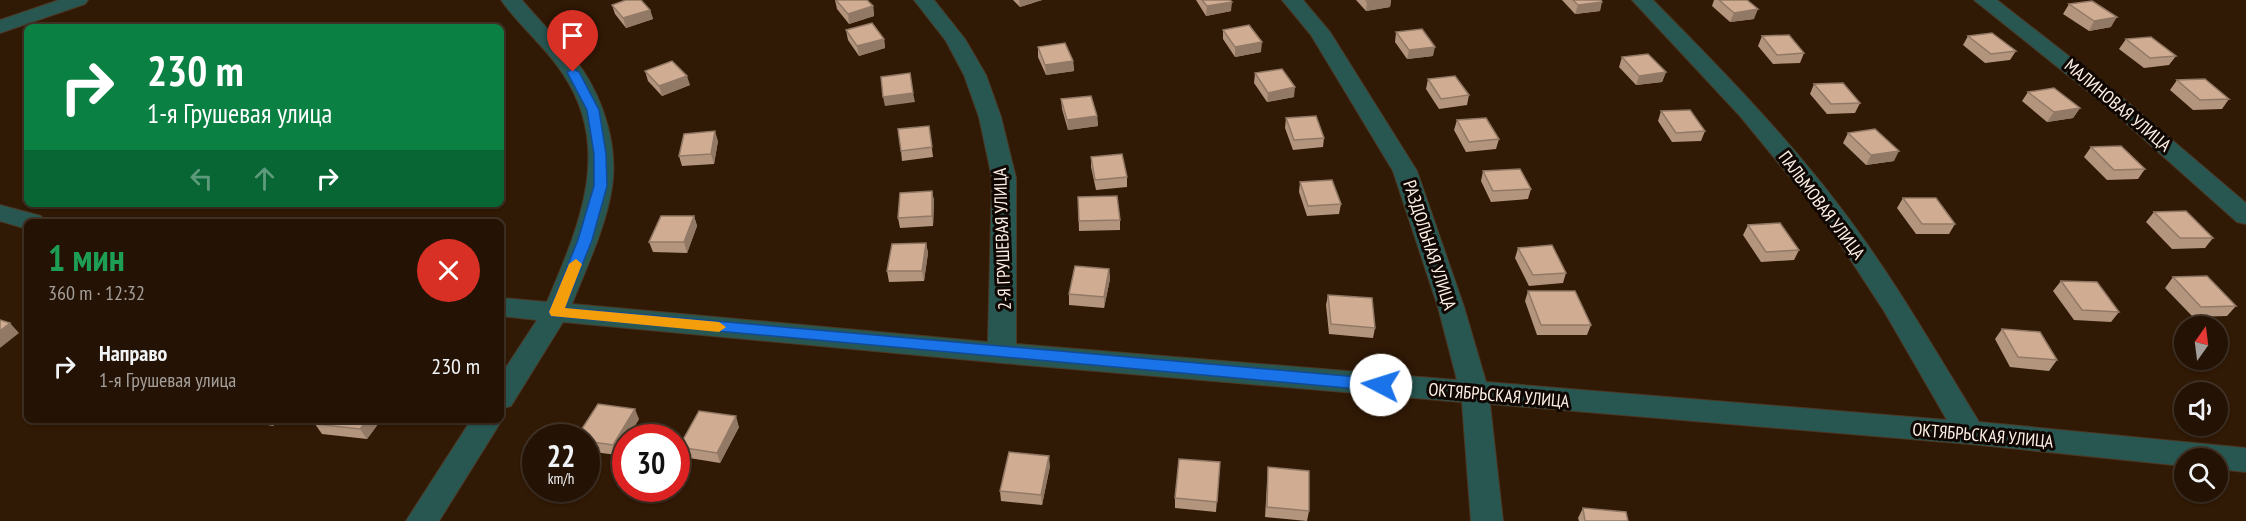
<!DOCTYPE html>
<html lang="ru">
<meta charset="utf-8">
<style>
:root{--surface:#241304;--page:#302013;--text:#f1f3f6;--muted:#a39e9a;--line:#413226}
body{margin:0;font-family:"PT Sans Narrow",sans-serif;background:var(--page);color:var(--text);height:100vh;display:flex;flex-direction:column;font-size:22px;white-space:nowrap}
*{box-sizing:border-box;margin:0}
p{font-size:20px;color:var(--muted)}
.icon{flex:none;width:33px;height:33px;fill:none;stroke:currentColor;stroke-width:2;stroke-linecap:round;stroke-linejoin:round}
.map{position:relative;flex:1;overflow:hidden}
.drawer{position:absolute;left:24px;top:219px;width:480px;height:204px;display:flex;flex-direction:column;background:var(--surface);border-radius:9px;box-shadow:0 2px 4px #0004,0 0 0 2px var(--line)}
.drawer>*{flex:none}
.guide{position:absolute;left:24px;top:24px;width:480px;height:183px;border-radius:9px;box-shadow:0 2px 4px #0004,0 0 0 2px var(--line);background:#0b8043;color:#fff;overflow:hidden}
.needle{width:39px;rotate:14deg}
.controls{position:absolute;left:2174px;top:316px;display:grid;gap:12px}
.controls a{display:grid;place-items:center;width:54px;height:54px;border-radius:50%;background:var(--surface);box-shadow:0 2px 4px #0004,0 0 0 2px var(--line);font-size:30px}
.speed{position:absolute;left:522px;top:424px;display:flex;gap:12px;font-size:30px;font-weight:700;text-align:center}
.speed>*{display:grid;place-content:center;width:78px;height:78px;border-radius:50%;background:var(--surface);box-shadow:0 2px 4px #0004,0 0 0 2px var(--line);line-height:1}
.speed small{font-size:15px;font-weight:400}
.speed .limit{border:9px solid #d22;background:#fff;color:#111}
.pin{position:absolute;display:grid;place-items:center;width:51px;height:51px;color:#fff;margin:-62px -26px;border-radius:50% 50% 50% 0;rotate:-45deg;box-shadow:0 0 6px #0007}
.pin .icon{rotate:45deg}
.me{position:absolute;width:66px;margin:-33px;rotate:275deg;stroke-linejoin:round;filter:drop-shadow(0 0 4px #0008)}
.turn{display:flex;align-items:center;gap:21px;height:126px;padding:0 24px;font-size:27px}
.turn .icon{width:78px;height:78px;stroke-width:2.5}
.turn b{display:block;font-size:42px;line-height:51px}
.lanes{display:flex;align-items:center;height:57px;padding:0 24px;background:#0003;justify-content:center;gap:30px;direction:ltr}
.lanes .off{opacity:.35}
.round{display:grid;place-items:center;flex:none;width:63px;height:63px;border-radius:32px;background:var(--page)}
.head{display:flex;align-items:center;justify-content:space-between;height:102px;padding:0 24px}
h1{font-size:36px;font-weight:700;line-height:45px;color:#1e9e55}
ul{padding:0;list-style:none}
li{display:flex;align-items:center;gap:18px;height:90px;padding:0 24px}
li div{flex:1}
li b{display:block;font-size:22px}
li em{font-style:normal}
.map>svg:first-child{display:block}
</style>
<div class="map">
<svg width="2246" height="521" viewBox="0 0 2246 521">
<rect width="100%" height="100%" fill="#301905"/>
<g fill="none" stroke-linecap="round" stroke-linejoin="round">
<g stroke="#4d3724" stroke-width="2">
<g id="minor">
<path d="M59 0H88L85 4 0 33V20Z"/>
<path d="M501 0H522C541 23 564 45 582 69 604 101 618 147 612 187 606 227 587 266 572 304L988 342 992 178 979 117 964 75 946 41 914 0H934L965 39 986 75 1001 117 1016 178V344L1457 380 1438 307 1393 171 1311 35 1282 0H1303L1330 32 1417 171 1464 307 1486 382 1947 420 1884 311 1822 216 1740 116 1632 0H1653C1718 66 1784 133 1840 207 1892 275 1934 349 1979 422L2246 448V472L2217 469V459H2184V466L1970 444 1490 404 1503 521H1471L1462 402 1002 363 563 322 511 406 501 409V375L537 320 501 316V298L547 302C578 228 614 150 563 74 546 47 519 26 501 0Z"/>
<path d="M1974 0H1997L2125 100 2246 203V224L2237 222 2110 109Z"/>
<path d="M0 205 41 216 44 222H27V229L0 221Z"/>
<path d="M501 419 502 420 497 428 439 521H406L471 420Z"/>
</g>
</g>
<use href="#minor" fill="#285752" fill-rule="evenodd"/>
</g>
<g fill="#b3957e">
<path d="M835 0 873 6 874 16 849 24 837 9Z"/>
<path d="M1013 0H1042L1020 7Z"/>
<path d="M1196 0H1230L1231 11 1206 16Z"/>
<path d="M1356 0H1391L1390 7 1366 11Z"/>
<path d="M1562 0H1601L1600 11 1575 14Z"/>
<path d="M1714 0H1747L1754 19 1730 22 1712 6Z"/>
<path d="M2069 4 2111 27 2089 31 2063 14Z"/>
<path d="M612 5 650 10 653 19 626 28 615 14Z"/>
<path d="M846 30 884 39 885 48 859 56 848 40Z"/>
<path d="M1223 30 1261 52 1235 57 1223 39Z"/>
<path d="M1396 32 1433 56 1407 59 1395 42Z"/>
<path d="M1762 36 1804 53 1800 63 1773 64 1758 46Z"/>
<path d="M1968 36 2016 51 2010 60 1985 63 1963 45Z"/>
<path d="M2126 39 2176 56 2169 65 2144 68 2119 49Z"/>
<path d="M1038 47 1073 61 1074 71 1046 75 1038 57Z"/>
<path d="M1622 57 1666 72 1662 82 1636 85 1619 67Z"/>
<path d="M645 71 690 85 662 96 648 81Z"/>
<path d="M1255 73 1294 97 1267 102 1254 83Z"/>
<path d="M1428 79 1469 95 1467 105 1439 109 1426 89Z"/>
<path d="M2177 80 2229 99 2222 109 2193 110 2170 90Z"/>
<path d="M1814 84 1860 103 1855 113 1827 114 1810 94Z"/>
<path d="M2028 92 2080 108 2073 118 2047 122 2022 101Z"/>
<path d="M1061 99 1097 116 1098 126 1068 130 1062 109Z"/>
<path d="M1661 111 1705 131 1701 141 1672 142 1658 121Z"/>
<path d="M1286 118 1324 138 1323 147 1293 150 1285 128Z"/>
<path d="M1457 120 1499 139 1496 149 1466 152 1454 130Z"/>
<path d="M929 126 933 157 902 161 901 151Z"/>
<path d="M1848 133 1894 161 1866 165 1843 143Z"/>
<path d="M718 141 714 164 682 166 679 156Z"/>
<path d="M2091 147 2145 169 2138 179 2107 180 2084 157Z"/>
<path d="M1091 157 1127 177V187L1096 190 1091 167Z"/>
<path d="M1483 171 1531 189 1528 199 1491 202 1481 181Z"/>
<path d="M1300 182 1341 204 1339 214 1307 216 1299 192Z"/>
<path d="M932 191 934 201 933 226 900 228 898 218Z"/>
<path d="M1078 197 1120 220V230L1079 231Z"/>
<path d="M1903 198 1955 224 1949 234H1916L1897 208Z"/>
<path d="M2154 212 2213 238 2205 248 2172 249 2146 222Z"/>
<path d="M694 216 697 226 687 253 653 252 649 242Z"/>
<path d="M1748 225 1799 250 1794 260 1761 262 1743 235Z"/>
<path d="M926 243 928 253 924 281 889 282 887 271Z"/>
<path d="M1518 248 1566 273 1563 283 1529 286 1515 258Z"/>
<path d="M1109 269 1110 279 1104 308 1069 305V294Z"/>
<path d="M2173 277 2236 306 2227 316 2193 317 2165 288Z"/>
<path d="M2061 281 2119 312 2111 322 2074 320 2053 291Z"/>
<path d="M1528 291 1591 325 1587 335H1537L1525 301Z"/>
<path d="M1328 295 1375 328 1373 338 1329 334 1326 305Z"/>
<path d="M2002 329 2057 360 2049 371 2010 367 1995 339Z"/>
<path d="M639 419 626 438V442L617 455 586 451V438Z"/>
<path d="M240 420H278L273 426Z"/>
<path d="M318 420H381L367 439 322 434 315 424Z"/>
<path d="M739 427 720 463 683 457 679 447Z"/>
<path d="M1220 462 1216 512 1175 508V498Z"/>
<path d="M1050 466 1042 505 1001 501 1000 491Z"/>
<path d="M1268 467 1309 511 1307 521 1265 517Z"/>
<path d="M1583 508 1628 521H1579L1578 518Z"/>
</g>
<g fill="#927966">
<path d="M1019 0H1042L1020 7Z"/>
<path d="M1378 0H1391L1390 7 1366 11 1367 2Z"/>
<path d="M1232 2 1231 11 1206 16 1207 6Z"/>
<path d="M1602 2 1600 11 1575 14 1578 5Z"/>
<path d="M873 6 874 16 849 24 848 14Z"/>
<path d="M1758 9 1754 19 1730 22 1734 13Z"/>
<path d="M650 10 653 19 626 28 623 18Z"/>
<path d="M2117 17 2111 27 2089 31 2094 21Z"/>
<path d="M884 39 885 48 859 56 857 46Z"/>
<path d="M1262 42 1261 52 1235 57V47Z"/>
<path d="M1435 47 1433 56 1407 59 1409 50Z"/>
<path d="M1073 61 1074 71 1046 75 1045 65Z"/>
<path d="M1666 72 1662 82 1636 85 1639 76Z"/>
<path d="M687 76 690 85 662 96 659 86Z"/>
<path d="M1295 87 1294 97 1267 102 1268 93Z"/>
<path d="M913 93 915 102 885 106 883 97Z"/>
<path d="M2080 108 2073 118 2047 122 2054 112Z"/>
<path d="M1097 116 1098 126 1068 130 1067 120Z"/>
<path d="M715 131 718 141 714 164 711 154Z"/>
<path d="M1899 151 1894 161 1866 165 1871 155Z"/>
<path d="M932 191 934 201 933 226 932 216Z"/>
<path d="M694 216 697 226 687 253 684 242Z"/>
<path d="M926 243 928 253 924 281 922 271Z"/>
<path d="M1109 269 1110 279 1104 308V297Z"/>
<path d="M10 323 19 333 0 348V331Z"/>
<path d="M635 409 639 419 628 438H626V442L617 455 613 445Z"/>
<path d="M736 416 739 427 720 463 717 453Z"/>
<path d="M268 420H278L273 426Z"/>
<path d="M367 420H381L367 439 360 429Z"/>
<path d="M1049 456 1050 466 1042 505 1041 495Z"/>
</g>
<g fill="#d0ad92" stroke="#927966" stroke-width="1.5">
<path d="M626 0H641L650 10 623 18 612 5Z"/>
<path d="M836 0H867L873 6 848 14Z"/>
<path d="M1202 0H1230L1232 2 1207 6Z"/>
<path d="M1366 0H1378L1367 2Z"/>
<path d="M1573 0H1601L1602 2 1578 5Z"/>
<path d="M1719 0H1747L1758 9 1734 13Z"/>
<path d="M2092 1 2117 17 2094 21 2069 4Z"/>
<path d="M872 23 884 39 857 46 846 30Z"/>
<path d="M1249 25 1262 42 1235 47 1223 30Z"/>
<path d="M1422 29 1435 47 1409 50 1396 32Z"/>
<path d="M1992 33 2016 51 1991 54 1968 36Z"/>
<path d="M1789 35 1804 53 1777 55 1762 36Z"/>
<path d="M2151 37 2176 56 2150 58 2126 39Z"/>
<path d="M1065 43 1073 61 1045 65 1038 47Z"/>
<path d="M1648 54 1666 72 1639 76 1622 57Z"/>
<path d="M672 61 687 76 659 86 645 71Z"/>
<path d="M1282 69 1295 87 1268 93 1255 73Z"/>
<path d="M910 73 913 93 883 97 881 77Z"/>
<path d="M1455 76 1469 95 1441 99 1428 79Z"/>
<path d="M2205 79 2229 99 2200 100 2177 80Z"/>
<path d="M1843 83 1860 103 1831 104 1814 84Z"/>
<path d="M2054 88 2080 108 2054 112 2028 92Z"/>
<path d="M1091 96 1097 116 1067 120 1061 99Z"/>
<path d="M1690 110 1705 131 1676 133 1661 111Z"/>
<path d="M1316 116 1324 138 1294 140 1286 118Z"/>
<path d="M1486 118 1499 139 1469 142 1457 120Z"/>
<path d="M929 126 932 147 901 151 898 129Z"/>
<path d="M1875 129 1899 151 1871 155 1848 133Z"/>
<path d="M715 131 711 154 679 156 684 134Z"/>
<path d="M2121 146 2145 169 2114 170 2091 147Z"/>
<path d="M1122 154 1127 177 1095 180 1091 157Z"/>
<path d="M1520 169 1531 189 1493 191 1483 171Z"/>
<path d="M1332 180 1341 204 1308 206 1300 182Z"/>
<path d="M932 191V216L898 218 900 193Z"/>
<path d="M1117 196 1120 220 1079 221 1078 197Z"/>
<path d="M1903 198H1936L1955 224H1922Z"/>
<path d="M2186 211 2213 238H2180L2154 212Z"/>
<path d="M661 216H694L684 242H649Z"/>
<path d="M1780 223 1799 250 1766 252 1748 225Z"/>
<path d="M926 243 922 271H887L892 244Z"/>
<path d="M1552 245 1566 273 1533 275 1518 248Z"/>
<path d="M1075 266 1109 269 1104 297 1069 294Z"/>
<path d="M2207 276 2236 306 2201 307 2173 277Z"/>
<path d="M2061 281 2097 282 2119 312 2082 310Z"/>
<path d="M1528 291H1575L1591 325H1541Z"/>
<path d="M1328 295 1372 298 1375 328 1331 324Z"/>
<path d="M0 320 10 323 0 331Z"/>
<path d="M2002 329 2040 332 2057 360 2018 357Z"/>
<path d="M598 404 635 409 613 445 586 441V438H576Z"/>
<path d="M699 411 736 416 717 453 679 447Z"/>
<path d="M318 420H367L360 429 315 424Z"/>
<path d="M1009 452 1049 456 1041 495 1000 491Z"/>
<path d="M1179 459 1220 462 1217 502 1175 498Z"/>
<path d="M1268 467 1309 471V511L1267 507Z"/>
<path d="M1583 508 1626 512 1628 521H1585Z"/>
</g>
<path fill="#1a73e8" stroke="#114b97" stroke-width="1.5" d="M573 69 579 72 599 110 606 154 607 186 592 240 565 308 1381 379 1386 381 1388 385 1386 389 1381 391 551 316 549 312 578 240 594 186V154L587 110 567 72Z"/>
<path fill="#f59e0b" d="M576 259 582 264 565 308 719 322 726 327 719 332 551 316 549 312 569 264Z"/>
<g text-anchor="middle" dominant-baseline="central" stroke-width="6" stroke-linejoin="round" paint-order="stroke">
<g font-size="18" fill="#fdf0e6" stroke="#110702">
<text transform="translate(2118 105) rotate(40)">МАЛИНОВАЯ УЛИЦА</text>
<text transform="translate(1822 205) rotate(53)">ПАЛЬМОВАЯ УЛИЦА</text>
<text transform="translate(1002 239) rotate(-92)">2-Я ГРУШЕВАЯ УЛИЦА</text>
<text transform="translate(1430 245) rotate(72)">РАЗДОЛЬНАЯ УЛИЦА</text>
<text transform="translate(1499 395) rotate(5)">ОКТЯБРЬСКАЯ УЛИЦА</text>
<text transform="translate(1983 435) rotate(5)">ОКТЯБРЬСКАЯ УЛИЦА</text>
</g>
</g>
</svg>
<div class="controls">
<a><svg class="needle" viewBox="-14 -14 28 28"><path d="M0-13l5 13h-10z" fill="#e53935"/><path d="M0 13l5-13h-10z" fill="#a39e9a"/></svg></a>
<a><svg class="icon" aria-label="sound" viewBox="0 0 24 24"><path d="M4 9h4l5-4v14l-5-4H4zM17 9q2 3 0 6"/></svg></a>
<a><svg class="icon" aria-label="search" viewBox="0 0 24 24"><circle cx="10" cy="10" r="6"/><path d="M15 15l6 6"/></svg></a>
</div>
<div class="speed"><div>22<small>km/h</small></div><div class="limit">30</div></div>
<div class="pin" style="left:573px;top:72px;background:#d93025"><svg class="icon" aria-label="arrive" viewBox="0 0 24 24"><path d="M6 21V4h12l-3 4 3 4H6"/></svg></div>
<svg class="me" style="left:1381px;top:385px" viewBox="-20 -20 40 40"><circle r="19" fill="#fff"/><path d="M0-13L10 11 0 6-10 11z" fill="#1a73e8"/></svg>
<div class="guide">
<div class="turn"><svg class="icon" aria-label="right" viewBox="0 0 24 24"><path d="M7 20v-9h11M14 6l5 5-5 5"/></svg><div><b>230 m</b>1-я Грушевая улица</div></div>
<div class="lanes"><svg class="icon off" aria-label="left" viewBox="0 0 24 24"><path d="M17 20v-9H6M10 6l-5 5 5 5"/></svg><svg class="icon off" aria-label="ahead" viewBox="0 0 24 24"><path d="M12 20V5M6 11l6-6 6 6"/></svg><svg class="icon" aria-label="right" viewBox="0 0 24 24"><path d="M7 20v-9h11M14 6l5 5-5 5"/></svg></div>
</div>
<section class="drawer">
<div class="head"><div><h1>1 мин</h1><p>360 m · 12:32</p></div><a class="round" style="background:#d93025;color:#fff"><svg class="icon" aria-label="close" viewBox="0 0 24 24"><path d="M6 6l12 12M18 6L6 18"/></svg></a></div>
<ul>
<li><svg class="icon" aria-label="right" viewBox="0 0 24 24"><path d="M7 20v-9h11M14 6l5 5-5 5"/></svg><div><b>Направо</b><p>1-я Грушевая улица</p></div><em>230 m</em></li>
</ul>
</section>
</div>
